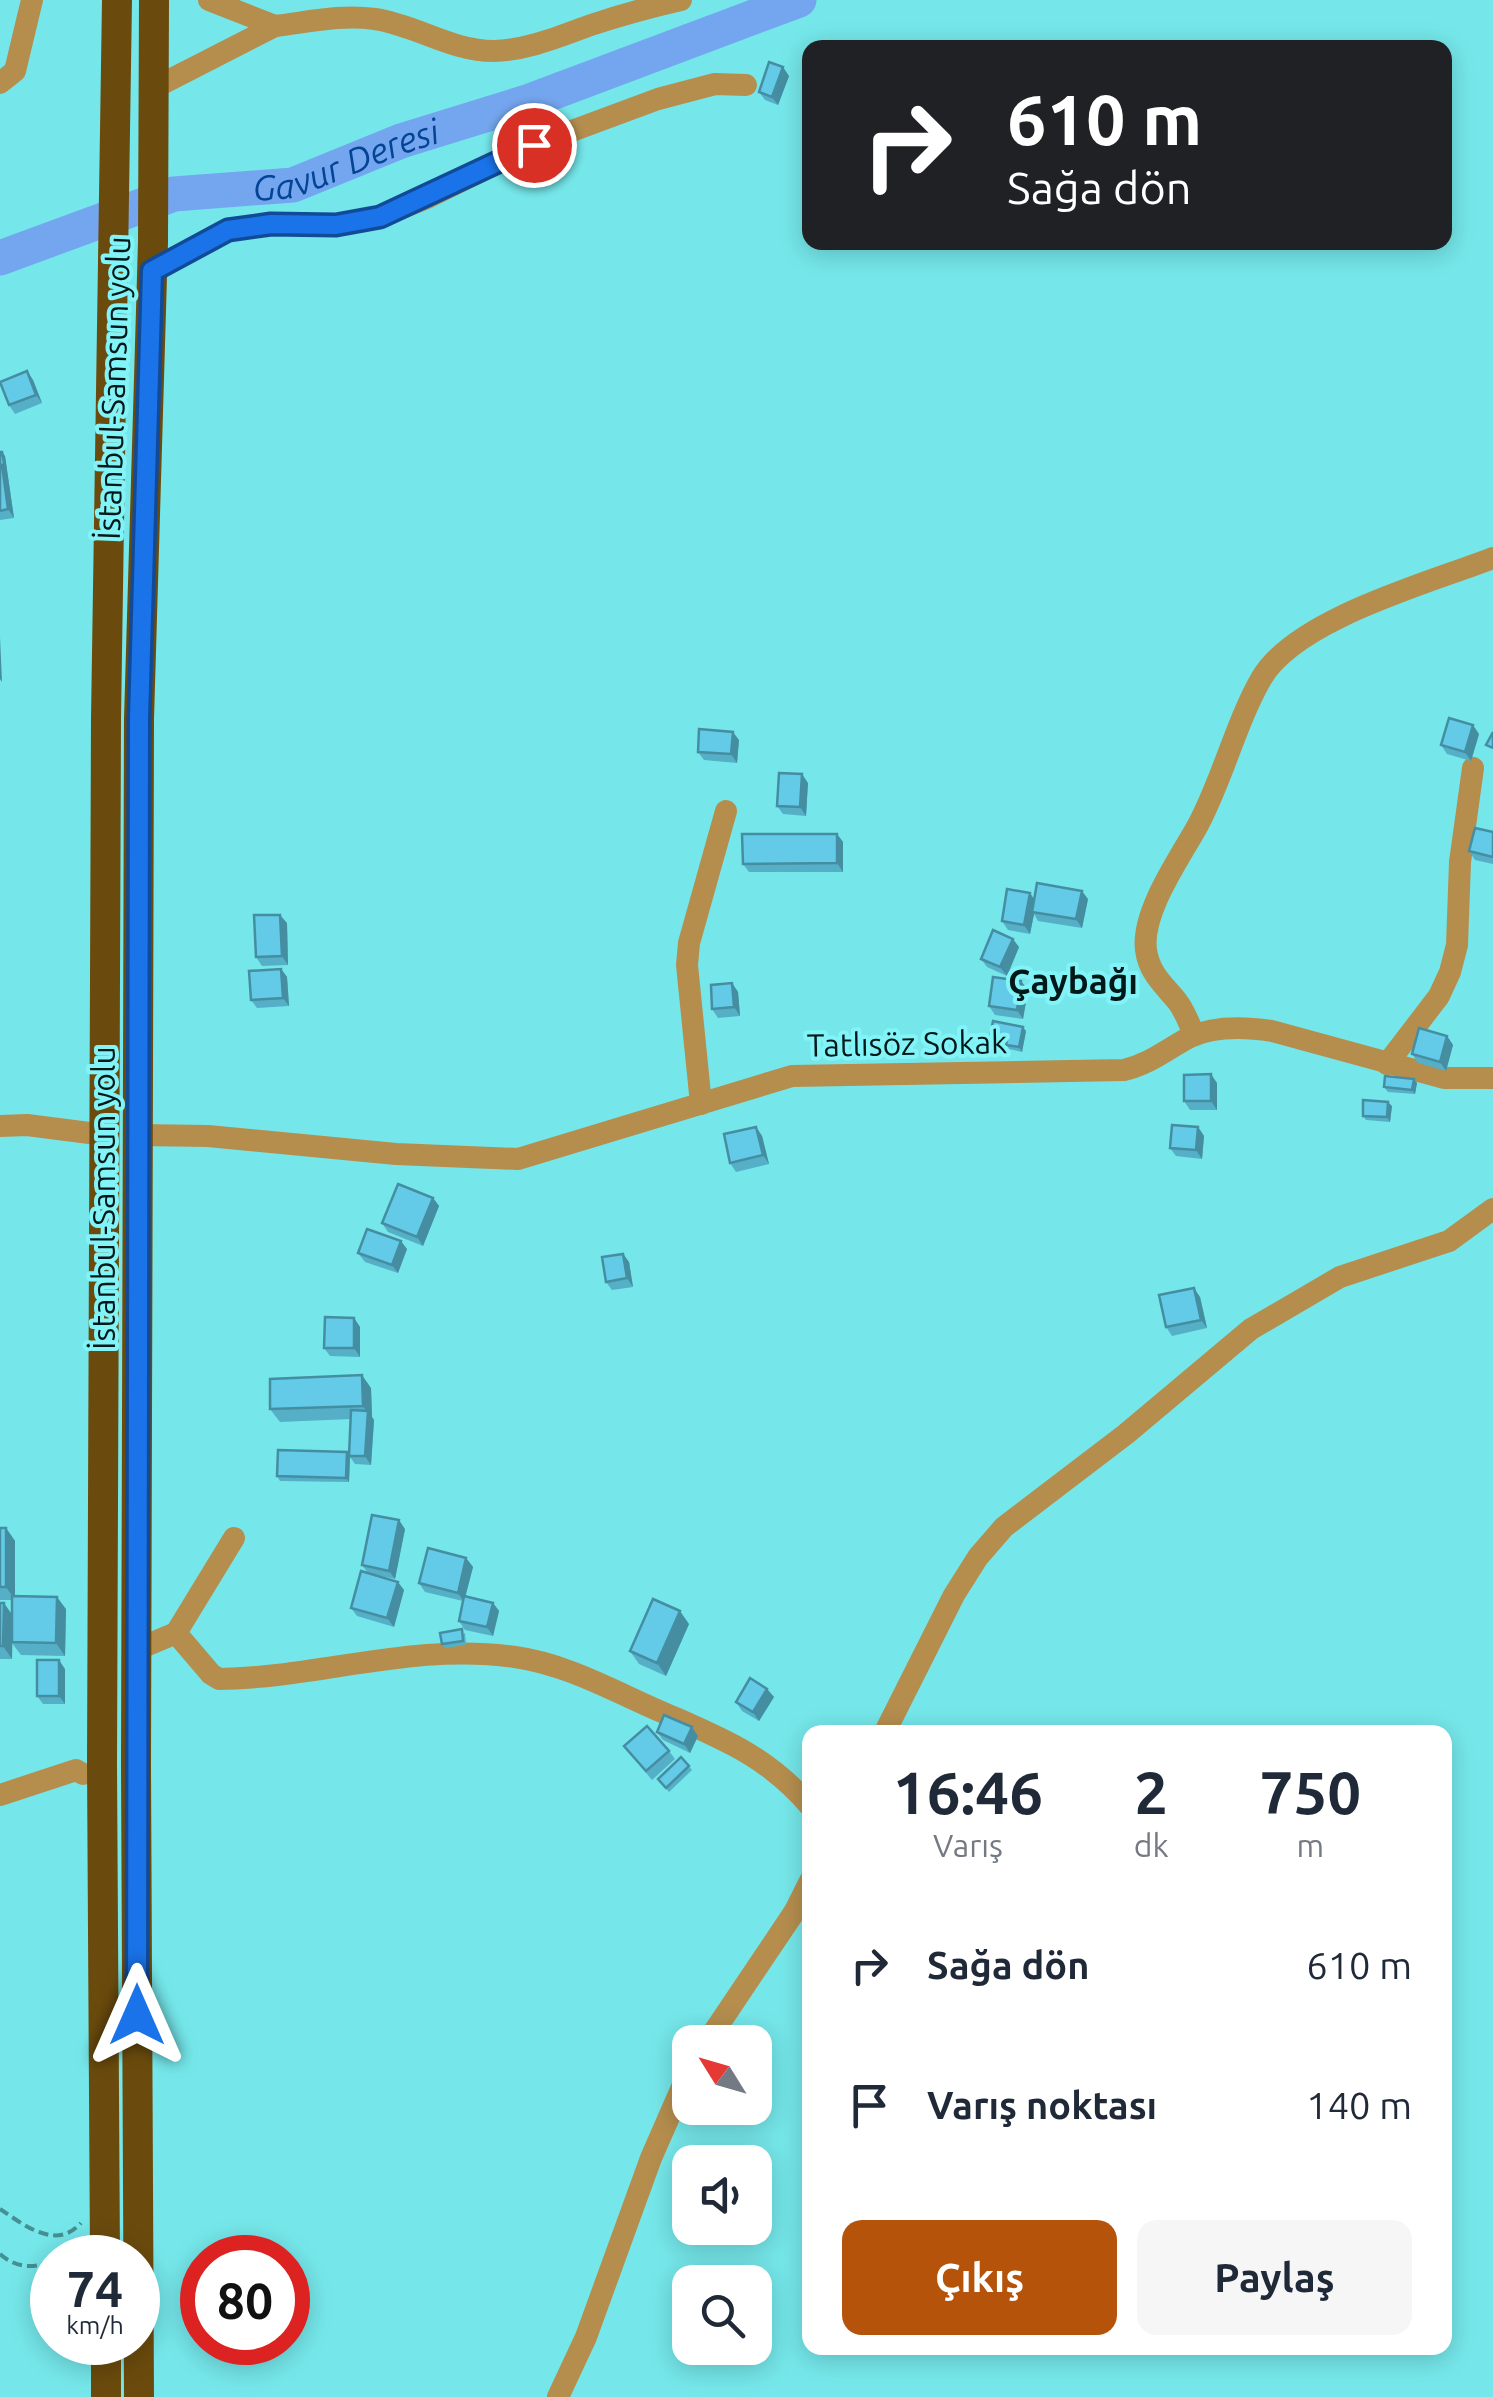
<!DOCTYPE html>
<html lang="tr">
<meta charset="utf-8">
<style>
:root{--surface:#fff;--page:#f6f6f7;--text:#1f2937;--muted:#747a83;--accent:#b45309}
body{margin:0;font-family:Ubuntu,sans-serif;background:var(--page);color:var(--text);height:100vh;display:flex;flex-direction:column;font-size:38px;white-space:nowrap}
*{box-sizing:border-box;margin:0}
p{font-size:32px;color:var(--muted)}
.icon{flex:none;width:55px;height:55px;fill:none;stroke:currentColor;stroke-width:2;stroke-linecap:round;stroke-linejoin:round}
.map{position:relative;flex:1;overflow:hidden}
.drawer{position:absolute;left:802px;top:1725px;width:650px;height:630px;display:flex;flex-direction:column;background:var(--surface);border-radius:20px;box-shadow:0 5px 25px #0003}
.drawer>*{flex:none}
.guide{position:absolute;left:802px;top:40px;width:650px;height:210px;border-radius:20px;box-shadow:0 5px 25px #0003;background:#202124;color:#fff;overflow:hidden}
.needle{width:65px;rotate:307deg}
.controls{position:absolute;left:672px;top:2025px;display:grid;gap:20px}
.controls a{display:grid;place-items:center;width:100px;height:100px;border-radius:20px;background:var(--surface);box-shadow:0 5px 25px #0003;font-size:50px}
.speed{position:absolute;left:30px;top:2235px;display:flex;gap:20px;font-size:50px;font-weight:700;text-align:center}
.speed>*{display:grid;place-content:center;width:130px;height:130px;border-radius:50%;background:var(--surface);box-shadow:0 5px 25px #0003;line-height:1}
.speed small{font-size:25px;font-weight:400}
.speed .limit{border:15px solid #d22;background:#fff;color:#111}
.pin{position:absolute;display:grid;place-items:center;width:85px;height:85px;color:#fff;margin:-42px;border:5px solid #fff;border-radius:50%;box-shadow:0 2px 10px #0007}
.me{position:absolute;width:110px;margin:-55px;rotate:0deg;stroke-linejoin:round;filter:drop-shadow(0 0 8px #0008)}
.turn{display:flex;align-items:center;gap:35px;height:210px;padding:0 40px;font-size:45px}
.turn .icon{width:130px;height:130px;stroke-width:2.5}
.turn b{display:block;font-size:70px;line-height:85px}
.eta{display:flex;justify-content:space-evenly;align-items:center;height:170px;text-align:center}
.eta b{font-size:60px;font-weight:700;line-height:70px}
.button{display:flex;gap:20px;margin-top:auto;padding:20px 40px}
.button a{flex:1;height:115px;border-radius:20px;background:var(--accent);color:#fff;font-size:40px;font-weight:700;line-height:115px;text-align:center}
.button a+a{background:var(--page);color:var(--text)}
ul{padding:0;list-style:none}
li{display:flex;align-items:center;gap:30px;height:140px;padding:0 40px}
li div{flex:1}
li b{display:block;font-size:38px}
li em{font-style:normal}
.map>svg:first-child{display:block}
</style>
<div class="map">
<svg width="1493" height="2397" viewBox="0 0 1493 2397">
<rect width="100%" height="100%" fill="#75e7ea"/>
<g fill="none" stroke-linecap="round" stroke-linejoin="round">
<path stroke="#74a6ef" stroke-width="35" id="s1" d="M0 258 174 194 293 185 401 141 530 101 799 0"/>
<g stroke="#449092" stroke-width="4" stroke-dasharray="10 5" stroke-linecap="butt">
<path d="M0 2209C24 2225 56 2251 81 2223"/>
<path d="M0 2254C16 2268 33 2269 52 2261"/>
<path d="M61 2258 80 2238"/>
</g>
<g stroke="#b58e4e" stroke-width="22">
<path d="M275 26C308 22 342 14 375 19 416 25 451 51 494 51 528 50 560 36 591 25 621 15 650 7 681 0"/>
<path d="M0 83 15 71 32 0"/>
<path d="M154 88 275 26 209 0"/>
<path d="M152 271 228 230 271 225H337L380 217 429 197 534 145 658 99 715 84 746 85"/>
<path d="M1194 1035C1189 1023 1185 1011 1177 1001 1164 985 1149 973 1146 950 1141 912 1180 858 1198 825 1223 778 1235 725 1261 679 1295 619 1429 583 1493 558"/>
<path d="M1387 1064 1439 996 1450 972 1457 945 1460 862 1473 768"/>
<path d="M701 1104 687 965 689 943 726 811"/>
<path d="M0 1126 27 1125 105 1135"/>
<path d="M139 1135 208 1136 396 1154 518 1159 792 1076 1124 1070C1150 1064 1167 1049 1190 1037 1214 1026 1246 1027 1272 1031L1444 1078H1493"/>
<path d="M176 1633 211 1674 219 1679C318 1678 415 1642 515 1657 567 1664 617 1693 664 1713 723 1739 767 1756 810 1806"/>
<path d="M138 1649 176 1633 234 1538"/>
<path d="M885 1732 954 1595 978 1557 1004 1527 1126 1434 1251 1329 1340 1277 1449 1241 1493 1209"/>
<path d="M0 1795 76 1770 83 1774"/>
<path d="M707 2042 795 1911 810 1881"/>
<path d="M558 2397 586 2337 651 2158 690 2069"/>
</g>
<g stroke="#6b4b0d" stroke-width="30">
<path d="M105 2258 102 1765 106 719 117 0"/>
<path d="M106 2342V2397"/>
<path d="M139 2397 136 1766 139 719 153 242 154 0"/>
</g>
</g>
<g fill="#55afc7">
<path d="M789 76 778 105 765 100 759 92Z"/>
<path d="M27 371 33 380 42 403 15 414 9 405Z"/>
<path d="M0 452 5 456 14 518 0 520Z"/>
<path d="M1479 734 1471 761 1447 754 1441 745Z"/>
<path d="M739 740 737 763 704 760 698 752Z"/>
<path d="M808 783 806 816 783 814 777 806Z"/>
<path d="M1493 832V864L1475 860 1469 851Z"/>
<path d="M837 834 843 842V872H749L743 864Z"/>
<path d="M1030 893 1034 900 1088 899 1082 928 1038 921 1034 914 1030 934 1008 930 1002 921Z"/>
<path d="M287 923 288 965 262 966 256 957Z"/>
<path d="M1019 947 1007 976 987 967 981 959Z"/>
<path d="M281 969 287 977 289 1006 257 1008 251 1000Z"/>
<path d="M1021 981 1028 990 1023 1019 995 1015 989 1006Z"/>
<path d="M732 983 738 992 740 1016 718 1018 712 1009Z"/>
<path d="M1026 1031 1022 1052 1009 1049 1006 1043 993 1041 990 1037Z"/>
<path d="M1447 1036 1453 1045 1446 1071 1418 1063 1412 1054Z"/>
<path d="M1414 1079 1417 1083 1415 1094 1388 1092 1384 1087Z"/>
<path d="M1217 1083V1110H1190L1184 1101Z"/>
<path d="M1392 1106 1390 1122 1366 1120 1363 1116Z"/>
<path d="M756 1127 762 1136 769 1164 736 1172 730 1163Z"/>
<path d="M1198 1127 1204 1136 1202 1159 1176 1156 1170 1148Z"/>
<path d="M433 1198 439 1206 423 1246 388 1232 382 1223Z"/>
<path d="M407 1249 398 1273 365 1262 358 1253Z"/>
<path d="M623 1254 629 1262 633 1287 612 1290 606 1282Z"/>
<path d="M1200 1297 1207 1328 1172 1336 1166 1327Z"/>
<path d="M354 1318 360 1327V1357L330 1356 324 1348Z"/>
<path d="M371 1388 372 1417 374 1420 371 1465 355 1464 350 1457 349 1482 280 1481 277 1476 347 1452 349 1454 351 1419 280 1422 270 1409Z"/>
<path d="M0 1528H6L15 1541V1596L66 1609 65 1656 21 1655 12 1643V1659H0V1603L12 1614V1600H0Z"/>
<path d="M405 1529 395 1579 376 1575 404 1590 394 1627 357 1616 351 1608 368 1573 362 1565Z"/>
<path d="M466 1558 473 1567 465 1596 493 1603 499 1611 493 1636 465 1630 459 1621 463 1601 425 1592 419 1583Z"/>
<path d="M689 1624 666 1676 639 1664 630 1651Z"/>
<path d="M465 1633 466 1645 445 1648 442 1644Z"/>
<path d="M65 1669V1704H43L37 1696Z"/>
<path d="M767 1689 774 1697 759 1721 742 1711 736 1702Z"/>
<path d="M657 1732 698 1736 690 1753 663 1740Z"/>
<path d="M624 1746 669 1751 675 1759 652 1780Z"/>
<path d="M681 1757 692 1770 669 1792 658 1779Z"/>
</g>
<g fill="#458ea2">
<path d="M783 67 789 76 778 105 772 97Z"/>
<path d="M27 371 33 380 42 403 36 395Z"/>
<path d="M2 452 5 456 14 518 8 509 2 465Z"/>
<path d="M0 637 2 682 0 679Z"/>
<path d="M1473 725 1479 734 1471 761 1465 752Z"/>
<path d="M733 732 739 740 737 763 731 754Z"/>
<path d="M802 774 808 783 806 816 800 807Z"/>
<path d="M837 834 843 842V872L837 863Z"/>
<path d="M1082 891 1088 899 1082 928 1076 919Z"/>
<path d="M1030 893 1036 902 1032 912 1034 914 1030 934 1024 925Z"/>
<path d="M280 915 287 923 288 965 282 956Z"/>
<path d="M1013 939 1019 947 1007 976 1000 967Z"/>
<path d="M281 969 287 977 289 1006 283 998Z"/>
<path d="M1021 981 1028 990 1023 1019 1017 1010Z"/>
<path d="M732 983 738 992 740 1016 734 1007Z"/>
<path d="M1023 1027 1026 1031 1022 1052 1019 1047Z"/>
<path d="M1447 1036 1453 1045 1446 1071 1440 1062Z"/>
<path d="M1211 1074 1217 1083V1110L1211 1101Z"/>
<path d="M1414 1079 1417 1083 1415 1094 1412 1090Z"/>
<path d="M1388 1102 1392 1106 1390 1122 1387 1117Z"/>
<path d="M756 1127 762 1136 769 1164 763 1155Z"/>
<path d="M1198 1127 1204 1136 1202 1159 1196 1150Z"/>
<path d="M433 1198 439 1206 423 1246 417 1237Z"/>
<path d="M401 1241 407 1249 398 1273 392 1265Z"/>
<path d="M623 1254 629 1262 633 1287 627 1278Z"/>
<path d="M1194 1288 1200 1297 1207 1328 1201 1320Z"/>
<path d="M354 1318 360 1327V1357L354 1348Z"/>
<path d="M362 1375 371 1388 372 1417 374 1420 371 1465 365 1456 368 1413 363 1406Z"/>
<path d="M347 1452 350 1456 349 1482 346 1478Z"/>
<path d="M399 1520 405 1529 395 1579 389 1571Z"/>
<path d="M6 1528 15 1541V1600L6 1587Z"/>
<path d="M466 1558 473 1567 464 1602 458 1593Z"/>
<path d="M398 1582 404 1590 394 1627 387 1618Z"/>
<path d="M57 1597 66 1609 65 1656 56 1643Z"/>
<path d="M4 1603 13 1616 12 1659 3 1646Z"/>
<path d="M493 1603 499 1611 493 1636 487 1627Z"/>
<path d="M680 1611 689 1624 666 1676 657 1663Z"/>
<path d="M59 1660 65 1669V1704L59 1696Z"/>
<path d="M767 1689 774 1697 759 1721 753 1712Z"/>
<path d="M692 1727 698 1736 690 1753 684 1744Z"/>
</g>
<g fill="#63cbe7" stroke="#458ea2" stroke-width="2.5">
<path d="M769 62 783 67 772 97 759 92Z"/>
<path d="M27 371 36 395 9 405 0 382Z"/>
<path d="M0 452H2L5 469 2 465H0Z"/>
<path d="M0 465H2L8 509 0 511Z"/>
<path d="M1449 718 1473 725 1465 752 1441 745Z"/>
<path d="M699 729 733 732 731 754 698 752Z"/>
<path d="M1493 732V748L1486 745Z"/>
<path d="M779 773 802 774 800 807 777 806Z"/>
<path d="M1475 828 1493 832V857L1469 851Z"/>
<path d="M742 834H837V863L743 864Z"/>
<path d="M1037 883 1082 891 1076 919 1032 912Z"/>
<path d="M1007 889 1030 893 1024 925 1002 921Z"/>
<path d="M254 915H280L282 956 256 957Z"/>
<path d="M993 930 1013 939 1000 967 981 959Z"/>
<path d="M281 969 283 998 251 1000 249 971Z"/>
<path d="M993 977 1021 981 1017 1010 989 1006Z"/>
<path d="M732 983 734 1007 712 1009 711 985Z"/>
<path d="M993 1021 1023 1027 1019 1047 1006 1045 1007 1040 990 1037Z"/>
<path d="M1419 1028 1447 1036 1440 1062 1412 1054Z"/>
<path d="M1211 1074V1101H1184V1075Z"/>
<path d="M1385 1076 1414 1079 1412 1090 1384 1087Z"/>
<path d="M1363 1100 1388 1102 1387 1117 1363 1116Z"/>
<path d="M1172 1125 1198 1127 1196 1150 1170 1148Z"/>
<path d="M756 1127 763 1155 730 1163 724 1134Z"/>
<path d="M398 1184 433 1198 417 1237 382 1223Z"/>
<path d="M367 1229 401 1241 392 1265 358 1253Z"/>
<path d="M623 1254 627 1278 606 1282 602 1257Z"/>
<path d="M1194 1288 1201 1320 1166 1327 1159 1295Z"/>
<path d="M325 1317 354 1318V1348H324Z"/>
<path d="M362 1375 363 1406 270 1409V1379Z"/>
<path d="M351 1410 368 1411 365 1456H349Z"/>
<path d="M278 1450 347 1452 346 1478 277 1476Z"/>
<path d="M372 1515 399 1520 389 1571 362 1565Z"/>
<rect x="0" y="1528" width="6" height="59"/>
<path d="M428 1548 466 1558 458 1593 419 1583Z"/>
<path d="M361 1571 398 1582 387 1618 351 1608Z"/>
<path d="M12 1596 57 1597 56 1643 12 1642Z"/>
<path d="M464 1596 493 1603 487 1627 459 1621Z"/>
<path d="M653 1599 680 1611 657 1663 630 1651Z"/>
<path d="M0 1603H4L3 1646H0Z"/>
<path d="M462 1629 463 1641 442 1644 440 1633Z"/>
<rect x="37" y="1660" width="22" height="36"/>
<path d="M750 1678 767 1689 753 1712 736 1702Z"/>
<path d="M664 1715 692 1727 684 1744 657 1732Z"/>
<path d="M647 1726 669 1751 646 1771 624 1746Z"/>
<path d="M681 1757 689 1766 666 1788 658 1779Z"/>
</g>
<g fill="none" stroke-linecap="round" stroke-linejoin="round">
<g stroke="#114b97" stroke-width="25">
<path id="route" d="M137 2015 139 719 152 271 228 230 271 224 336 225 380 217 534 145"/>
</g>
<use href="#route" stroke="#1a73e8" stroke-width="18"/>
</g>
<g text-anchor="middle" dominant-baseline="central" stroke-width="8" stroke-linejoin="round" paint-order="stroke">
<g font-size="32" fill="#011819" stroke="#82f4f7">
<text transform="translate(113 388) rotate(-88)">İstanbul-Samsun yolu</text>
<text transform="translate(907 1043) rotate(-1)">Tatlısöz Sokak</text>
<text transform="translate(103 1198) rotate(-90)">İstanbul-Samsun yolu</text>
</g>
<g font-size="35" font-style="italic" fill="#044494" stroke="#82f4f7">
<text stroke="none"><textPath href="#s1" startOffset="362">Gavur Deresi</textPath></text>
</g>
<g font-size="35" font-weight="bold" fill="#011819" stroke="#82f4f7">
<text x="1073" y="981">Çaybağı</text>
</g>
</g>
</svg>
<div class="controls">
<a><svg class="needle" viewBox="-14 -14 28 28"><path d="M0-13l5 13h-10z" fill="#e53935"/><path d="M0 13l5-13h-10z" fill="#747a83"/></svg></a>
<a><svg class="icon" aria-label="sound" viewBox="0 0 24 24"><path d="M4 9h4l5-4v14l-5-4H4zM17 9q2 3 0 6"/></svg></a>
<a><svg class="icon" aria-label="search" viewBox="0 0 24 24"><circle cx="10" cy="10" r="6"/><path d="M15 15l6 6"/></svg></a>
</div>
<div class="speed"><div>74<small>km/h</small></div><div class="limit">80</div></div>
<div class="pin" style="left:534px;top:145px;background:#d93025"><svg class="icon" aria-label="arrive" viewBox="0 0 24 24"><path d="M6 21V4h12l-3 4 3 4H6"/></svg></div>
<svg class="me" style="left:137px;top:2015px" viewBox="-20 -20 40 40"><path d="M0-17L14 15 0 8-14 15z" fill="#1a73e8" stroke="#fff" stroke-width="4"/></svg>
<div class="guide">
<div class="turn"><svg class="icon" aria-label="right" viewBox="0 0 24 24"><path d="M7 20v-9h11M14 6l5 5-5 5"/></svg><div><b>610 m</b>Sağa dön</div></div>
</div>
<section class="drawer">
<div class="eta">
<div><b>16:46</b><p>Varış</p></div>
<div><b>2</b><p>dk</p></div>
<div><b>750</b><p>m</p></div>
</div>
<ul>
<li><svg class="icon" aria-label="right" viewBox="0 0 24 24"><path d="M7 20v-9h11M14 6l5 5-5 5"/></svg><div><b>Sağa dön</b></div><em>610 m</em></li>
<li><svg class="icon" aria-label="arrive" viewBox="0 0 24 24"><path d="M6 21V4h12l-3 4 3 4H6"/></svg><div><b>Varış noktası</b></div><em>140 m</em></li>
</ul>
<div class="button"><a>Çıkış</a><a>Paylaş</a></div>
</section>
</div>
